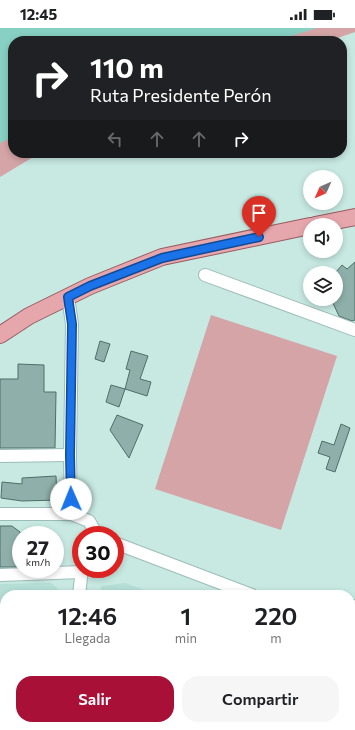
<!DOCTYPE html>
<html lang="es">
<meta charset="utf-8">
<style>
:root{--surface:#fff;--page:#f6f6f6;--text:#202124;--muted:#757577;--accent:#a81038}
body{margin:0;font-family:Commissioner,sans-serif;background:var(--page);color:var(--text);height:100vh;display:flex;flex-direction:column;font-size:15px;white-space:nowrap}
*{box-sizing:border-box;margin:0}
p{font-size:13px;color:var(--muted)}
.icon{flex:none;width:22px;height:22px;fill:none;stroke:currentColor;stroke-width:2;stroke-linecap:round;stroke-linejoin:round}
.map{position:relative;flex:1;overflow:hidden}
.panel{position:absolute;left:0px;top:562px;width:355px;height:140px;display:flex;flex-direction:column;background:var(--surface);border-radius:16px 16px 0 0;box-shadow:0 2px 6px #0003}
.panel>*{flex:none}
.guide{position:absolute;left:8px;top:8px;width:339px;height:122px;border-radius:16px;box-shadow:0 2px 6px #0003;background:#202124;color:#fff;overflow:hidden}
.needle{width:26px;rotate:225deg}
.fabs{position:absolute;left:303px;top:142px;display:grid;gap:8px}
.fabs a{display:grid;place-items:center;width:40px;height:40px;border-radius:50%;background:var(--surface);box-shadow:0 2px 6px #0003;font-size:20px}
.speed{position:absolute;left:12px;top:498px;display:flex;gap:8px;font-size:20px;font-weight:700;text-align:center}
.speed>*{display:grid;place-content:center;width:52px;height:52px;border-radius:50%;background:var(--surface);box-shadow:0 2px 6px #0003;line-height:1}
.speed small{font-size:10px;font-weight:400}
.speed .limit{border:6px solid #d22;background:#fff;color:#111}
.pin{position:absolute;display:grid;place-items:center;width:34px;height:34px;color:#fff;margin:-41px -17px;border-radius:50% 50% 50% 0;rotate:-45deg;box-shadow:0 0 4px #0007}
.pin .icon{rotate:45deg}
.me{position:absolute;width:44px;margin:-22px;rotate:359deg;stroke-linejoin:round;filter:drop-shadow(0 0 3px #0008)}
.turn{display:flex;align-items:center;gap:14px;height:84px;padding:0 16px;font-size:18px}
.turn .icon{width:52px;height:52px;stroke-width:2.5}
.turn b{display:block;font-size:28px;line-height:34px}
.lanes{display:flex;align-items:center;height:38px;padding:0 16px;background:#0003;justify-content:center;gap:20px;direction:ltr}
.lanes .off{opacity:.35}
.eta{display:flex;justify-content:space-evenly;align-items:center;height:68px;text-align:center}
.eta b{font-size:24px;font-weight:600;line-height:28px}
.primary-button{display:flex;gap:8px;margin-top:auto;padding:8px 16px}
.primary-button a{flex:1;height:46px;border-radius:16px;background:var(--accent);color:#fff;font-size:16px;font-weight:600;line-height:46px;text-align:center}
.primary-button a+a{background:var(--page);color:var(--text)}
.status{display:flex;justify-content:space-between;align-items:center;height:28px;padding:0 20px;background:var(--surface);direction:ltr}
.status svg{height:11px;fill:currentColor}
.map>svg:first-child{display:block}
</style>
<div class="status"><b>12:45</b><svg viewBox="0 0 49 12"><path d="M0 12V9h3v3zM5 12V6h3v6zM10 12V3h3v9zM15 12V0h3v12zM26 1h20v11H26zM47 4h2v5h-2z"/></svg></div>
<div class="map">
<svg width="355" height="702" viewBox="0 0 355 702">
<rect width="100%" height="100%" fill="#c7e9e2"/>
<g fill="#b4ded6">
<path d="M51 555 61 564V567H5V697H55L54 702H0V556Z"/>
<path d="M125 555 157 567H97L102 558Z"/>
<path d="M355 620V702H85V697H350V634Z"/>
</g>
<g fill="#d4a4a6">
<path d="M0 0H355V4L329 13H13V125H40L0 149Z"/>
<path d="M211 287 337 328 281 502 155 461Z"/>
</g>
<path fill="#87d0c3" d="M0 0H317L275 13H13V109L0 115Z"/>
<g fill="#8fb0aa" stroke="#4f6e68">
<path d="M355 234V292L352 293 339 288 331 271H336V244L342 237 347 241Z"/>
<path d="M100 313 110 316 104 334 95 331Z"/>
<path d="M131 323 148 328 140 351 151 354 147 368 125 361 130 342 126 341Z"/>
<path d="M18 336 44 337V364H56L55 420H0V351H18Z"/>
<path d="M111 357 125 361 119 379 106 374Z"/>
<path d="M117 387 143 397 129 430 110 402Z"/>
<path d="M341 396 350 400 335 444 326 441 330 429 318 425 322 413 334 417Z"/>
<path d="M56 448 57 472 22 473 1 470 2 454 22 456V450Z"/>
<path d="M0 498H12L20 504V534L16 539H0Z"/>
</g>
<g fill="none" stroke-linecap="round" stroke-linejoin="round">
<g stroke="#9cbdb7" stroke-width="14">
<g id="minor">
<path d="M205 247 355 302"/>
<path d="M68 269 72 296 70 427 71 486 89 493 97 507"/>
<path d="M0 428 70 427"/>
<path d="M0 486H71"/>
<path d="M115 515 252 567"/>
<path d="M0 547 82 544"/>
<path d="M79 567 82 541"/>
<path d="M350 592 355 578"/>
<path d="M350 615 355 618"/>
<path d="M70 702V697"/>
<path d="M311 702 313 697"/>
</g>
</g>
<g stroke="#9a5b61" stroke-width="18">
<g id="major">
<path d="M315 197 355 189"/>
<path d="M0 307 29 288 90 258 162 229 310 198"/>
</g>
</g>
<use href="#minor" stroke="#fff" stroke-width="12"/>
<use href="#major" stroke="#e5a6ac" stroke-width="16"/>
</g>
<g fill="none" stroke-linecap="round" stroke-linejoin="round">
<g stroke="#114b97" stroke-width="10">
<path id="route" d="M71 471 70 427 72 296 68 269 90 258 162 230 259 209"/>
</g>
<use href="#route" stroke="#1a73e8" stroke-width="7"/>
</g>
</svg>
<div class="fabs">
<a><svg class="needle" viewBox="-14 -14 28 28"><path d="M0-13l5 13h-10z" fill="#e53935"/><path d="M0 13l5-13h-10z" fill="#757577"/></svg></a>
<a><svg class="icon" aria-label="sound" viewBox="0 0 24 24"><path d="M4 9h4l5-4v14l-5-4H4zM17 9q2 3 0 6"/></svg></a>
<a><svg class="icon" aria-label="layers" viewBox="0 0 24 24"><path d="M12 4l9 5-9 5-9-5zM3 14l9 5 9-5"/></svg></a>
</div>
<div class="speed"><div>27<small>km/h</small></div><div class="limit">30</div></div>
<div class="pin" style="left:259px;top:209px;background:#d93025"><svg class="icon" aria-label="arrive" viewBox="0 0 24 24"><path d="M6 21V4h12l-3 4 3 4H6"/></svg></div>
<svg class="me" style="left:71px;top:471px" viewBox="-20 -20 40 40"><circle r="19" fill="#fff"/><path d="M0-13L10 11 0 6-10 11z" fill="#1a73e8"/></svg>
<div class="guide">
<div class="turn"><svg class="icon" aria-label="right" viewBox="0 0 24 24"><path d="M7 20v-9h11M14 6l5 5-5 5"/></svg><div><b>110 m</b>Ruta Presidente Perón</div></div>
<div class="lanes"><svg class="icon off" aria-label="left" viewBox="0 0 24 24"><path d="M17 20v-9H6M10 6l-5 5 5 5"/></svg><svg class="icon off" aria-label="ahead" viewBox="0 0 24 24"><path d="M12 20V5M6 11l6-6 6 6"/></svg><svg class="icon off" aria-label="ahead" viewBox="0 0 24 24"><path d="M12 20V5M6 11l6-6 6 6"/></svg><svg class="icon" aria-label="right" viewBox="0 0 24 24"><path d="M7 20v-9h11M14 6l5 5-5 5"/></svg></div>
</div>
<section class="panel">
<div class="eta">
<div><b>12:46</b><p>Llegada</p></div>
<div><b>1</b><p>min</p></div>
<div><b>220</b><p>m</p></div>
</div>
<div class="primary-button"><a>Salir</a><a>Compartir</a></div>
</section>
</div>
